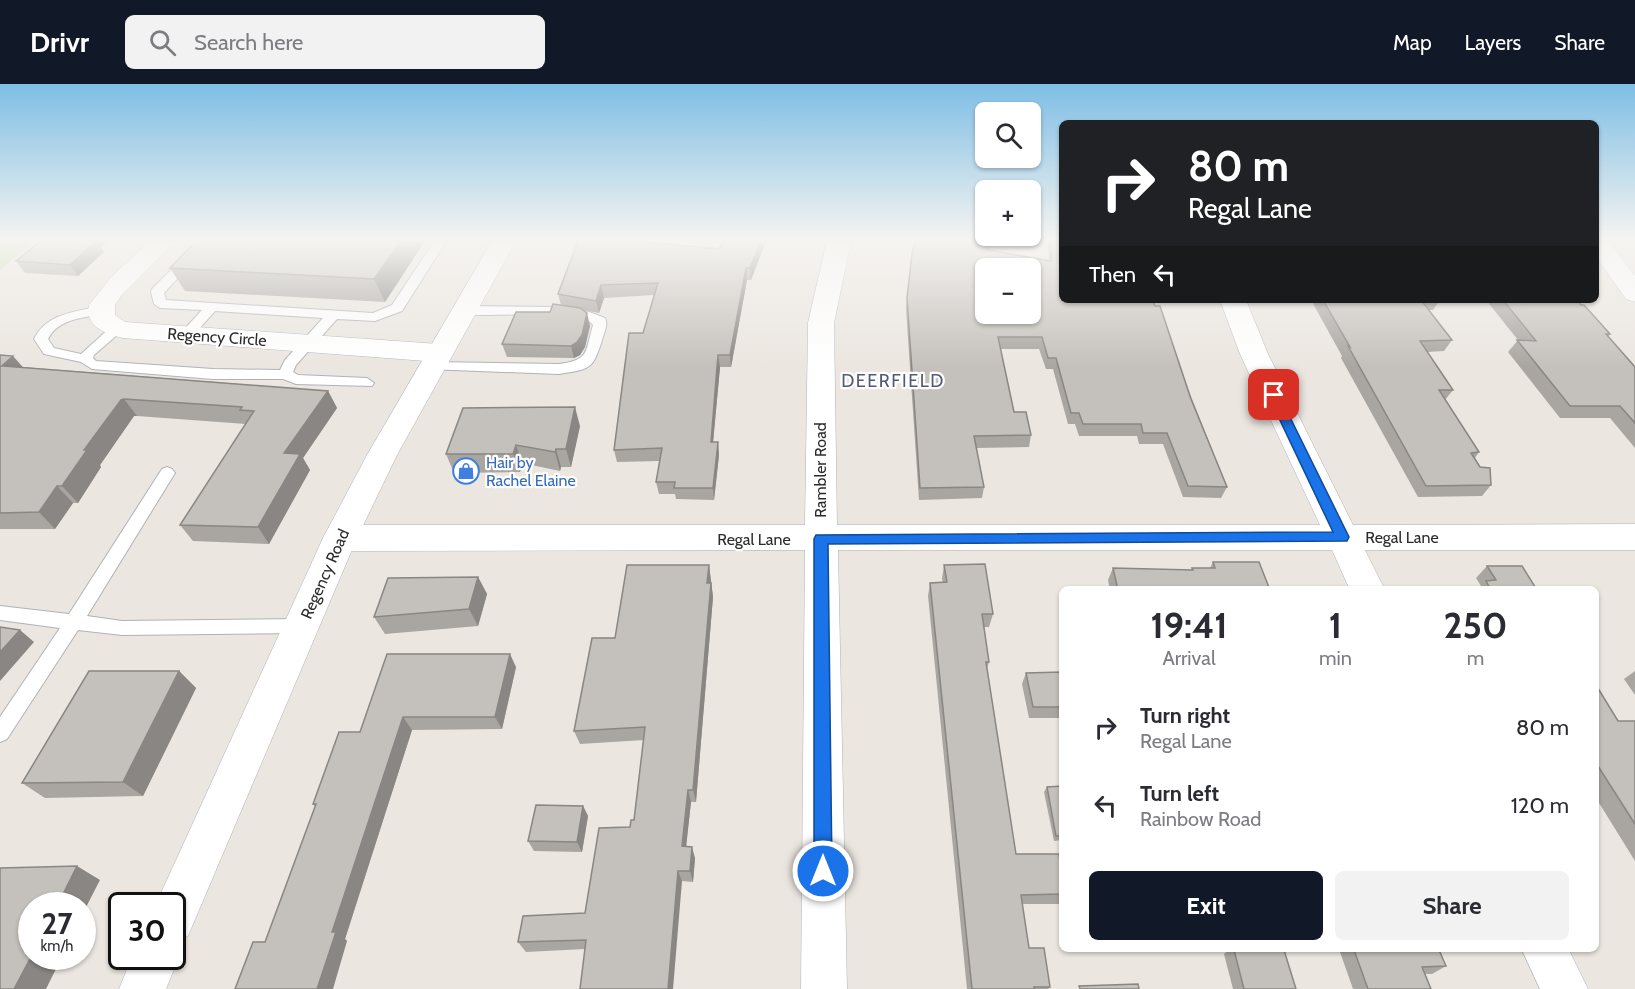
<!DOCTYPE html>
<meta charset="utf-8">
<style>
:root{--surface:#fff;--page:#f2f2f3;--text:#2b2b33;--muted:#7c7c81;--accent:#111827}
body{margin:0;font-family:Cabin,sans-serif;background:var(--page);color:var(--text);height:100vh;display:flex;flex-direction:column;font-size:22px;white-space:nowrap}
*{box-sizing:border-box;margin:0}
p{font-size:20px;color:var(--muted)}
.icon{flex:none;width:33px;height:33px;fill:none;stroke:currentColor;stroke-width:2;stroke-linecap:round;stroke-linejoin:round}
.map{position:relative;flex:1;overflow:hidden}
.sheet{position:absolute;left:1059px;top:502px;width:540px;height:366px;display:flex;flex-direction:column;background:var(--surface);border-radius:9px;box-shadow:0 2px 4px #0004}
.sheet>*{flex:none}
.hud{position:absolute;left:1059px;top:36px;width:540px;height:183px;border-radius:9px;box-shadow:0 2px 4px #0004;background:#202124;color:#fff;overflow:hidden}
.buttons{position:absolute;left:975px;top:18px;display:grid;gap:12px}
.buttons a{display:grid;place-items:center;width:66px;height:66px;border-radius:9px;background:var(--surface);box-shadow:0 2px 4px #0004;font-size:30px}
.speed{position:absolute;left:18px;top:808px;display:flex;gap:12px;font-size:30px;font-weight:700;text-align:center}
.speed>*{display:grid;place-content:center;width:78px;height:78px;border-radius:50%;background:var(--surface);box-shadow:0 2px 4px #0004;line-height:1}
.speed small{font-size:15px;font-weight:400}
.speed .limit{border:3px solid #111;border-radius:9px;background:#fff;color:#111}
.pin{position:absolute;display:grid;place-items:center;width:51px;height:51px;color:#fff;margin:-26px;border-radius:12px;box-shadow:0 3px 9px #0006}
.me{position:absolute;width:66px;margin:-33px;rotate:0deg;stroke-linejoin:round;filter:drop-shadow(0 0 4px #0008)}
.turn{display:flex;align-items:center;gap:21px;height:126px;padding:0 30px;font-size:27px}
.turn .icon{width:78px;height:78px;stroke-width:2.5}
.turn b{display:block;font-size:42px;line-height:51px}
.then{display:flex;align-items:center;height:57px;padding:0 30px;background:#0003;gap:12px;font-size:22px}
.eta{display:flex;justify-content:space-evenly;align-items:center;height:102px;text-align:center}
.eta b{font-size:36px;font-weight:800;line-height:42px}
.button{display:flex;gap:12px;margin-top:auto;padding:12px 30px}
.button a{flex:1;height:69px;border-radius:9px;background:var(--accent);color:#fff;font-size:24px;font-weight:800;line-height:69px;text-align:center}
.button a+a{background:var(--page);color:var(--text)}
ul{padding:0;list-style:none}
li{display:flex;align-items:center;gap:18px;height:78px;padding:0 30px}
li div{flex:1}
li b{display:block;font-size:22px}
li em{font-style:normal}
header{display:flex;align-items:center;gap:36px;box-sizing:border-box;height:84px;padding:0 30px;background:var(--accent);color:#fff}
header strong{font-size:28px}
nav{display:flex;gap:33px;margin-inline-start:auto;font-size:21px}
.search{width:420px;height:54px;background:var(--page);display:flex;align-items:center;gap:15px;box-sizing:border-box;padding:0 21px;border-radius:9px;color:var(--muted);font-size:22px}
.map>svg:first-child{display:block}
</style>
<header>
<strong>Drivr</strong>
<div class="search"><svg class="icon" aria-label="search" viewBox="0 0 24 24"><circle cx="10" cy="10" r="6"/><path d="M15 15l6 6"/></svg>Search here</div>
<nav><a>Map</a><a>Layers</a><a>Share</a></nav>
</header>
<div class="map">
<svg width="1635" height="905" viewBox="0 0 1635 905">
<rect width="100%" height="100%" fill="#ebe6e0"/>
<path fill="#b9dba3" d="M0 157H35L0 186Z"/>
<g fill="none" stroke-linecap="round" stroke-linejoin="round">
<g stroke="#b0b2ba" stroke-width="2">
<g id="service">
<path d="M200 157H212L164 209 166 216 373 229 392 221 433 159 431 157H443L445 159 402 227 375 237 337 235 296 281 293 288 298 291 367 294 374 299 372 302 296 300 283 295H213L92 285 81 278 44 270 34 255C47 229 75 228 101 222L108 226 106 229C85 234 58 234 48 255L54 264 81 270 112 242 117 241 124 245 94 271 93 274 96 277 213 285 280 286 285 276 323 234 215 227 191 254 186 255 179 251 202 226 160 224 154 220 151 208 152 205Z"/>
<path d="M464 222 555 223 589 228 605 234C608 241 605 246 603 253 593 285 592 285 559 290L427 285 425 282 427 279 432 278 559 280C590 276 585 268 593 241 577 221 487 236 459 229L457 226Z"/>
<path d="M167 383 172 385 175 389 87 532 122 537 302 535 308 537 311 542 308 547 302 549 122 551 78 546 7 655 0 658V633L60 544 0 536V522L69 530 162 385Z"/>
</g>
</g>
<g stroke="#b0b2ba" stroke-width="1">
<g id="minor">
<path d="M150 157H176L121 212 115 221V231L125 238 439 260 449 263 453 269 449 275 439 278 123 254C106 250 85 243 89 221L112 192Z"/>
<path d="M827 157H851L834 239 837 441H1320L1240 270 1220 216H1246L1268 270 1353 441 1635 440V466H1365L1385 506H1350L1332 466H838L847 905H801L805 466 340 467 328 463 323 454 328 445 340 441H805L808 239Z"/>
<path d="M1596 157H1609L1635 192V218L1626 215 1596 173Z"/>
<path d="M1522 866H1569L1588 905H1540Z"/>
</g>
</g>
<g stroke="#b0b2ba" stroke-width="1">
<path id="tertiary" d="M492 157H516L397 371 357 454 188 852 173 858 179 873 166 905H119L132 873H172V822H155L156 820 323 454 367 371Z"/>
</g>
<use href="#service" fill="#fff" fill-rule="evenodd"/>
<use href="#minor" fill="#fff" fill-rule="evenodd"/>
<use href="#tertiary" fill="#fff" fill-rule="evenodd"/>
</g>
<g fill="#a9a5a1">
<path d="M41 157H108L101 163 104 168 78 192 25 189 16 177Z"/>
<path d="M578 157H651V158L719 165 766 157 751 196H747L731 283H720L713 358H718L719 371 714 416 676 415 675 410H659L656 398 660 377 617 378 614 366 643 249 654 211 604 214 599 229 582 226 590 242 585 263 580 271 574 274 507 273 502 260 561 221 558 210Z"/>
<path d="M915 157H992L989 167 1049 177 1048 157H1062L1155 222 1227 403 1221 414 1183 413 1163 360H1139L1137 352H1079L1075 340H1068L1053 285H1046L1039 265H1000L1014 328 1031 351 1029 363 976 364 984 403 982 414 919 416 906 225 912 170Z"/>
<path d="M423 160 385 218 185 207 170 184Z"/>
<path d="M1311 216H1440L1433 226H1429L1452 256 1444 267 1427 268 1453 306 1445 316 1479 368 1475 374 1491 401 1482 412 1418 413 1341 274 1342 272Z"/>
<path d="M1486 216H1578L1581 221 1610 250 1608 253 1635 283V364L1610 334H1560L1508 268 1518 256Z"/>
<path d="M0 271 23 283 328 307 337 324 303 374 310 386 269 460 193 457 180 441 246 340 137 332H134L100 381 101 383 78 419H73L55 445H0Z"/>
<path d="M580 342 571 383H561L560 387 522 379 520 388 454 389 446 370Z"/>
<path d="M1213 478 1270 506H1110L1108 496 1113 484 1191 486 1192 484H1210Z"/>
<path d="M709 481 713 513 696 718H691L686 762 695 774 693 798 682 797 585 865 526 868 518 858 585 829 634 736 644 656 580 660 574 647 615 554Z"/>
<path d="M944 481 993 530 989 543H984L989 578 987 584 1016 770 1062 786V817L1060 820H1022L1029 864 1050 903 1048 905H967L928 512 930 499 943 498 942 495Z"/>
<path d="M1487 482 1537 506H1477L1481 502 1476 494Z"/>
<path d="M478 493 487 510 478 542 385 550 374 533Z"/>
<path d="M516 583 502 645 412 646 345 855 347 857 265 858 315 723 313 720 360 648Z"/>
<path d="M179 587 196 604 143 712 45 714 22 699Z"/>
<path d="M1635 587V611L1624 595Z"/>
<path d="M1062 588V634H1029L1022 600 1026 589Z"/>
<path d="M1596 601 1618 637H1635V777L1596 714Z"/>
<path d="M1062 702V756L1054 757 1044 708 1047 703Z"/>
<path d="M583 722 588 732 582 768 534 767 528 757Z"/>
<path d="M1229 866H1284L1296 905H1233L1224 870Z"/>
<path d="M1343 866H1439L1446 882 1432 890H1425L1431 905H1353L1340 868Z"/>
</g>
<g fill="#898683">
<path d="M90 157H108L101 163 104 168 78 192 70 181Z"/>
<path d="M401 157H422L423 160 385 218 374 195Z"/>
<path d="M761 157H766L751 196 750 184Z"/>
<path d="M746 184 747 196 731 283 730 271Z"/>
<path d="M601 201 604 214 599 229 596 217Z"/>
<path d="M587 229 590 242 585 263 580 271 574 274 571 262Z"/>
<path d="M718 271 720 283 712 370 711 358Z"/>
<path d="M13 272 28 289 2 282Z"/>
<path d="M328 307 337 324 303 374 310 386 269 460 258 443 284 369Z"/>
<path d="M124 315 137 332H134L100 381 101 383 78 419 62 402 84 366 121 316Z"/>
<path d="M575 323 580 342 571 383 566 365Z"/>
<path d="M718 358 719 371 714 416 713 404Z"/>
<path d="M516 361 522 379 520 388 513 370Z"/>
<path d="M556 365 561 383 560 387 555 368Z"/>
<path d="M57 402 73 419 55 445 39 428Z"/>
<path d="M709 481 713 513 696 718 693 706Z"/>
<path d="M478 493 487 510 478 542 469 525Z"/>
<path d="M20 546 34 558 0 597V568Z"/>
<path d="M510 570 516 583 502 645 495 633Z"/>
<path d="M179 587 196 604 143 712 123 698Z"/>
<path d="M403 633 412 646 345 855 347 857 333 905H317L332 848Z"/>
<path d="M688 706 691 718 685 773 682 762Z"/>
<path d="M583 722 588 732 582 768 577 758Z"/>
<path d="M692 763 695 774 693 798 690 787Z"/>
<path d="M77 782 100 796 82 831V822H57Z"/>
<path d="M678 787 682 797 673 905H668Z"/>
<path d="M32 871V873H62L46 905H14Z"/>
</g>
<g fill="#c4c0bb" stroke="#898683" stroke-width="1.5" fill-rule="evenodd">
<path d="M41 157H96L70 181 16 177Z"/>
<path d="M196 157H401L374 195 170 184Z"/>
<path d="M578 157H645V158L719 165 723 157H761L750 184H746L730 271H718L711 358H718L713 404H674L675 398H656L662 364 614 366 629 249H643L658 199 601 201 596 217 558 210Z"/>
<path d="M915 157H991L988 166 1051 177V157H1062V216H1153L1155 222H1160L1191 315 1227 403 1188 402 1167 349H1143L1141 340H1083L1079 329H1071L1056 274H1048L1042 253H998L1014 328H1026L1031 351 974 352 984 403 920 404 907 214 912 170ZM986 184H1030V230H986Z"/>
<path d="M1323 216H1421L1452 256 1420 257 1453 306H1439L1479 368 1471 369 1480 383 1490 384 1491 401 1426 402 1348 262 1350 263Z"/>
<path d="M1503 216H1578L1581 221H1584L1610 250H1606L1635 283V339L1620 322H1570L1517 256 1536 257Z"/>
<path d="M553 220 580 224 587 229 582 251 577 258 571 262 502 260 516 228H550Z"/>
<path d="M0 271 13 272 2 282 328 307 284 369 300 370 258 443 180 441 254 327 240 326 242 323 124 315 121 316 84 366H87L62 402H57L39 428 0 429Z"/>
<path d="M575 323 566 365H556L555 368 516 361 513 370H446L463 324Z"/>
<path d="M1213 478H1259L1270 506H1118L1113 484 1193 486 1192 484H1215Z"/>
<path d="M985 480 993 530H982L989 578H986L1016 770H1059L1062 786V810L1021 811 1029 864H1044L1050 903H1034L1035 905H972L930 499 947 498 944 481Z"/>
<path d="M627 481H709L707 499H711L693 706H688L682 762 692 763 690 787H678L668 905H580L586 856 518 858 523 832 585 829 599 744 630 743 631 736H634L645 643 574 647 592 554H615Z"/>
<path d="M1487 482H1522L1537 506H1491L1486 497 1496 496Z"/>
<path d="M478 493 469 525 374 533 388 494Z"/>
<path d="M0 543 20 546 0 568Z"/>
<path d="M387 570H510L495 633H403L332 848H336L317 905H235L253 858H265L316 720H313L339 648H360Z"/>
<path d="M89 587H179L123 698 22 699Z"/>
<path d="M1062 588V623H1033L1026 589Z"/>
<path d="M1596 601 1618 637H1635V740L1596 679Z"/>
<path d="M1062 702V752H1056L1047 703Z"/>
<path d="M536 721 583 722 577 758 528 757Z"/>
<path d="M77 782 57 822H32V871L14 905H0V784Z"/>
<path d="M1234 866H1284L1296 905H1244Z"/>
<path d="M1354 866H1439L1446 882 1422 883 1431 905H1368Z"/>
<path d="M1138 900 1139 905H1080L1079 902Z"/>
</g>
<linearGradient id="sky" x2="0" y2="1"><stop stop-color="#7ebee5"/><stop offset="0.55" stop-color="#f6f4f1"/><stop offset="1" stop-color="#f6f4f1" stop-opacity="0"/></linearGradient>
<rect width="1635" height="283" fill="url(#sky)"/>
<path fill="#1a73e8" stroke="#114b97" stroke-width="1.5" d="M1274 307 1279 311 1349 453 1347 457 828 460 832 787 830 793 823 796 817 793 814 787V455L816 451 1333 448 1268 311Z"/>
<defs>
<g id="shop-ring" transform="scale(1.35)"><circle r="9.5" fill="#fff" stroke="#3f7fe0" stroke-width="1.5"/><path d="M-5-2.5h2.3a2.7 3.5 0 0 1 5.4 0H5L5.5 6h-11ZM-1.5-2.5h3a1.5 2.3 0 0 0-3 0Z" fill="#3f7fe0"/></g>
</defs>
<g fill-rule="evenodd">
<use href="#shop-ring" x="466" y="387"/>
</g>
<g text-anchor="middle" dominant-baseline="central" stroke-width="4.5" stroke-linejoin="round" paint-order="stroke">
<g font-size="16" fill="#2b2b2b" stroke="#fff">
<text transform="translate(217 253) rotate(4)">Regency Circle</text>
<text transform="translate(820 386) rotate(-90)">Rambler Road</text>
<text x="1402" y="453">Regal Lane</text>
<text x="754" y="455">Regal Lane</text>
<text transform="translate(325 490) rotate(-66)">Regency Road</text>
</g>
<g font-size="16" fill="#366cbe" stroke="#fff" text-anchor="start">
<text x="486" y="378">Hair by<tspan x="486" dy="18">Rachel Elaine</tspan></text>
</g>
<g font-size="18" letter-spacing="1.5" fill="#515a77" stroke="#fff">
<text x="893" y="297">DEERFIELD</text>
</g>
</g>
</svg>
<div class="buttons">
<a><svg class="icon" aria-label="search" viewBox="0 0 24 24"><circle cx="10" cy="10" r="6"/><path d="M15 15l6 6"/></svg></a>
<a>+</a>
<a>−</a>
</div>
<div class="speed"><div>27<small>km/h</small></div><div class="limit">30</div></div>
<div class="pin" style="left:1274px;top:311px;background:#d93025"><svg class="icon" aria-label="arrive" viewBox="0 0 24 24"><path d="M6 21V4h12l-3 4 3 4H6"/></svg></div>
<svg class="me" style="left:823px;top:787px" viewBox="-20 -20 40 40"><circle r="17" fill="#1a73e8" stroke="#fff" stroke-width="3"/><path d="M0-11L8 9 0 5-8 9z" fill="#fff"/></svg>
<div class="hud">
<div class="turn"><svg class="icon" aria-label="right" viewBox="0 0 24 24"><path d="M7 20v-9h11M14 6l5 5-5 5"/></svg><div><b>80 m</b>Regal Lane</div></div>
<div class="then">Then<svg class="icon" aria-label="left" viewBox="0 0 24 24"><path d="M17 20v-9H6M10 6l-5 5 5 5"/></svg></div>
</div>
<section class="sheet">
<div class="eta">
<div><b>19:41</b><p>Arrival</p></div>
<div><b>1</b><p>min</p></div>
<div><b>250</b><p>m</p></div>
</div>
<ul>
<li><svg class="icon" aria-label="right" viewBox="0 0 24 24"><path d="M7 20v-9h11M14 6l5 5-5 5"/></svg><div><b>Turn right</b><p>Regal Lane</p></div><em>80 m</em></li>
<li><svg class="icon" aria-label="left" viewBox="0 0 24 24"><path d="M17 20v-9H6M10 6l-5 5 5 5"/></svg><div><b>Turn left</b><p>Rainbow Road</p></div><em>120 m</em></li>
</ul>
<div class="button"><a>Exit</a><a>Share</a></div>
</section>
</div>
